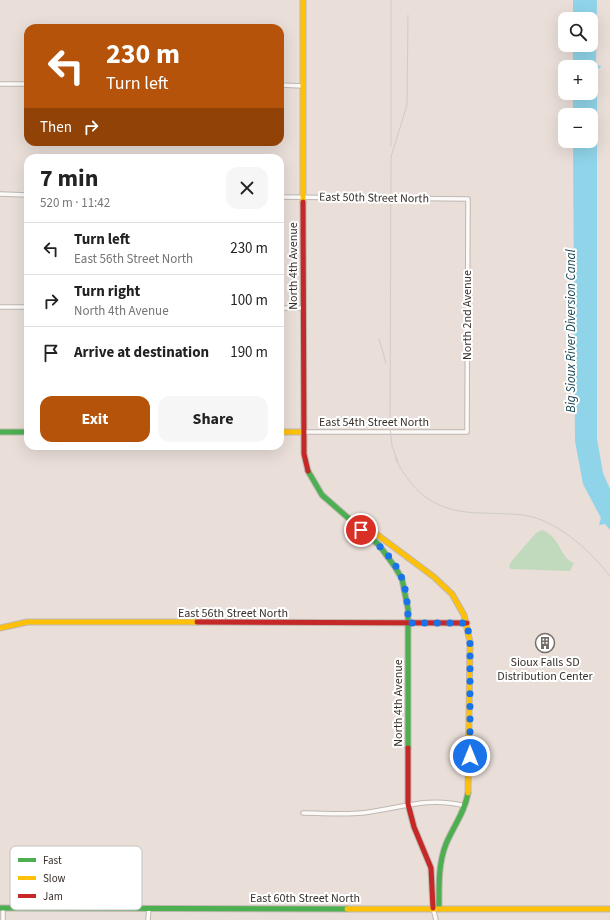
<!DOCTYPE html>
<meta charset="utf-8">
<style>
:root{--surface:#fff;--page:#f6f6f6;--text:#222;--muted:#767676;--line:#e0e0e0;--accent:#b45309}
body{margin:0;font-family:"Source Sans 3",sans-serif;background:var(--page);color:var(--text);height:100vh;display:flex;flex-direction:column;font-size:15px;white-space:nowrap}
*{box-sizing:border-box;margin:0}
p{font-size:13px;color:var(--muted)}
.icon{flex:none;width:22px;height:22px;fill:none;stroke:currentColor;stroke-width:2;stroke-linecap:round;stroke-linejoin:round}
.map{position:relative;flex:1;overflow:hidden}
.drawer{position:absolute;left:24px;top:154px;width:260px;height:296px;display:flex;flex-direction:column;background:var(--surface);border-radius:12px;box-shadow:0 4px 16px #0002}
.drawer>*{flex:none}
.banner{position:absolute;left:24px;top:24px;width:260px;height:122px;border-radius:12px;box-shadow:0 4px 16px #0002;background:#b45309;color:#fff;overflow:hidden}
.tools{position:absolute;left:558px;top:12px;display:grid;gap:8px}
.tools a{display:grid;place-items:center;width:40px;height:40px;border-radius:8px;background:var(--surface);box-shadow:0 4px 16px #0002;font-size:20px}
.pin{position:absolute;display:grid;place-items:center;width:34px;height:34px;color:#fff;margin:-17px;border:2px solid #fff;border-radius:50%;box-shadow:0 1px 4px #0007}
.me{position:absolute;width:44px;margin:-22px;rotate:0deg;stroke-linejoin:round;filter:drop-shadow(0 0 3px #0008)}
.turn{display:flex;align-items:center;gap:14px;height:84px;padding:0 16px;font-size:18px}
.turn .icon{width:52px;height:52px;stroke-width:2.5}
.turn b{display:block;font-size:28px;line-height:34px}
.then{display:flex;align-items:center;height:38px;padding:0 16px;background:#0003;gap:8px;font-size:15px}
.round{display:grid;place-items:center;flex:none;width:42px;height:42px;border-radius:12px;background:var(--page)}
.headline{display:flex;align-items:center;justify-content:space-between;height:68px;padding:0 16px}
h1{font-size:24px;font-weight:700;line-height:30px}
.button{display:flex;gap:8px;margin-top:auto;padding:8px 16px}
.button a{flex:1;height:46px;border-radius:12px;background:var(--accent);color:#fff;font-size:16px;font-weight:700;line-height:46px;text-align:center}
.button a+a{background:var(--page);color:var(--text)}
ul{padding:0;list-style:none}
li{display:flex;align-items:center;gap:12px;height:52px;padding:0 16px;border-top:1px solid var(--line)}
li div{flex:1}
li b{display:block;font-size:15px}
li em{font-style:normal}
.map>svg:first-child{display:block}
</style>
<div class="map">
<svg width="610" height="920" viewBox="0 0 610 920">
<rect width="100%" height="100%" fill="#e9ded8"/>
<path fill="#c1d9bc" d="M542 530C561 537 560 559 574 563L570 571 511 569 509 566 511 562 536 533Z"/>
<path fill="#90d4ea" d="M573 0H597L596 61 597 65 601 66 600 68 597 69V439L603 473 610 489V530L605 524 599 525 601 518 583 484 575 441 573 141H591V115H573V93H591V67H573V45H591V19H573Z"/>
<g fill="none" stroke-linecap="round" stroke-linejoin="round">
<g stroke="#bfb7b2" stroke-width="5.5">
<g id="street">
<path d="M1 84H28"/>
<path d="M280 85 303 86"/>
<path d="M0 194 28 195"/>
<path d="M280 197 468 199 467 432H302"/>
<path d="M0 307H28"/>
<path d="M280 308H303"/>
<path d="M303 813C322 813 343 815 362 813 399 809 427 796 465 806"/>
<path d="M433 908 436 920"/>
<path d="M3 920V908"/>
<path d="M148 920 149 908"/>
</g>
</g>
<g stroke="#bfb7b2" stroke-width="7">
<g id="fast">
<path d="M0 432H28"/>
<path d="M308 471 322 495 379 545 395 567 402 579 408 609V748"/>
<path d="M0 908 347 909"/>
<path d="M439 908C439 887 438 864 446 844 453 827 465 812 468 793"/>
</g>
</g>
<g stroke="#bfb7b2" stroke-width="7">
<g id="slow">
<path d="M303 0V202"/>
<path d="M280 432H302"/>
<path d="M353 520 371 530 434 577 452 594 464 615 470 642 468 793"/>
<path d="M0 628 27 622H197"/>
<path d="M347 909H610"/>
</g>
</g>
<g stroke="#bfb7b2" stroke-width="7">
<g id="jam">
<path d="M303 202 304 454 308 471"/>
<path d="M197 622 467 623"/>
<path d="M408 748V804L414 827 431 868 433 908"/>
</g>
</g>
<use href="#street" stroke="#fcfaf9" stroke-width="3.5"/>
<use href="#fast" stroke="#4caf50" stroke-width="5"/>
<use href="#slow" stroke="#ffc107" stroke-width="5"/>
<use href="#jam" stroke="#c62828" stroke-width="5"/>
<g stroke="#cfccca" stroke-width="1">
<path d="M391 146V0"/>
<path d="M379 339 386 363"/>
<path d="M395 458C415 497 439 513 484 513 501 514 517 513 533 517 563 526 591 552 610 576"/>
<path d="M398 462 392 446 390 427 391 157 407 105 408 15"/>
</g>
</g>
<g fill="none" stroke-linecap="round" stroke-linejoin="round">
<path stroke="#1a73e8" stroke-width="7" stroke-dasharray="0 12.6" d="M361 530C397 560 408 575 408 623H467L470 642V756"/>
</g>
<defs>
<g id="building-ring" transform="scale(1)"><circle r="9.5" fill="#fff" stroke="#766d68" stroke-width="1.5"/><path d="M-4-6H4V6H1V3H-1V6H-4ZM-2.5-4.3h1.7v1.8h-1.7ZM.8-4.3h1.7v1.8H.8ZM-2.5-1h1.7V.8h-1.7ZM.8-1h1.7V.8H.8Z" fill="#766d68"/></g>
</defs>
<g fill-rule="evenodd">
<use href="#building-ring" x="545" y="643"/>
</g>
<g text-anchor="middle" dominant-baseline="central" stroke-width="4" stroke-linejoin="round" paint-order="stroke">
<g font-size="12" fill="#38302b" stroke="#fff">
<text transform="translate(374 198) rotate(1)">East 50th Street North</text>
<text transform="translate(293 266) rotate(-90)">North 4th Avenue</text>
<text transform="translate(467 315) rotate(-90)">North 2nd Avenue</text>
<text x="374" y="422">East 54th Street North</text>
<text x="233" y="613">East 56th Street North</text>
<text transform="translate(398 703) rotate(-90)">North 4th Avenue</text>
<text x="305" y="898">East 60th Street North</text>
</g>
<g font-size="12" fill="#38302b" stroke="#fff">
<text x="545" y="662">Sioux Falls SD<tspan x="545" dy="14">Distribution Center</tspan></text>
</g>
<g font-size="13" font-style="italic" fill="#113f4e" stroke="#fff">
<text transform="translate(571 331) rotate(-90)">Big Sioux River Diversion Canal</text>
</g>
</g>
<rect x="10" y="846" width="132" height="64" rx="6" fill="#fff" stroke="#c3c1bf" stroke-width="1"/>
<rect x="18" y="858" width="18" height="4" fill="#4caf50"/>
<rect x="18" y="876" width="18" height="4" fill="#ffc107"/>
<rect x="18" y="894" width="18" height="4" fill="#c62828"/>
<g font-size="11" fill="#38302b">
<text x="43" y="864">Fast</text>
<text x="43" y="882">Slow</text>
<text x="43" y="900">Jam</text>
</g>
</svg>
<div class="tools">
<a><svg class="icon" aria-label="search" viewBox="0 0 24 24"><circle cx="10" cy="10" r="6"/><path d="M15 15l6 6"/></svg></a>
<a>+</a>
<a>−</a>
</div>
<div class="pin" style="left:361px;top:530px;background:#d93025"><svg class="icon" aria-label="arrive" viewBox="0 0 24 24"><path d="M6 21V4h12l-3 4 3 4H6"/></svg></div>
<svg class="me" style="left:470px;top:756px" viewBox="-20 -20 40 40"><circle r="17" fill="#1a73e8" stroke="#fff" stroke-width="3"/><path d="M0-11L8 9 0 5-8 9z" fill="#fff"/></svg>
<div class="banner">
<div class="turn"><svg class="icon" aria-label="left" viewBox="0 0 24 24"><path d="M17 20v-9H6M10 6l-5 5 5 5"/></svg><div><b>230 m</b>Turn left</div></div>
<div class="then">Then<svg class="icon" aria-label="right" viewBox="0 0 24 24"><path d="M7 20v-9h11M14 6l5 5-5 5"/></svg></div>
</div>
<section class="drawer">
<div class="headline"><div><h1>7 min</h1><p>520 m · 11:42</p></div><a class="round"><svg class="icon" aria-label="close" viewBox="0 0 24 24"><path d="M6 6l12 12M18 6L6 18"/></svg></a></div>
<ul>
<li><svg class="icon" aria-label="left" viewBox="0 0 24 24"><path d="M17 20v-9H6M10 6l-5 5 5 5"/></svg><div><b>Turn left</b><p>East 56th Street North</p></div><em>230 m</em></li>
<li><svg class="icon" aria-label="right" viewBox="0 0 24 24"><path d="M7 20v-9h11M14 6l5 5-5 5"/></svg><div><b>Turn right</b><p>North 4th Avenue</p></div><em>100 m</em></li>
<li><svg class="icon" aria-label="arrive" viewBox="0 0 24 24"><path d="M6 21V4h12l-3 4 3 4H6"/></svg><div><b>Arrive at destination</b></div><em>190 m</em></li>
</ul>
<div class="button"><a>Exit</a><a>Share</a></div>
</section>
</div>
